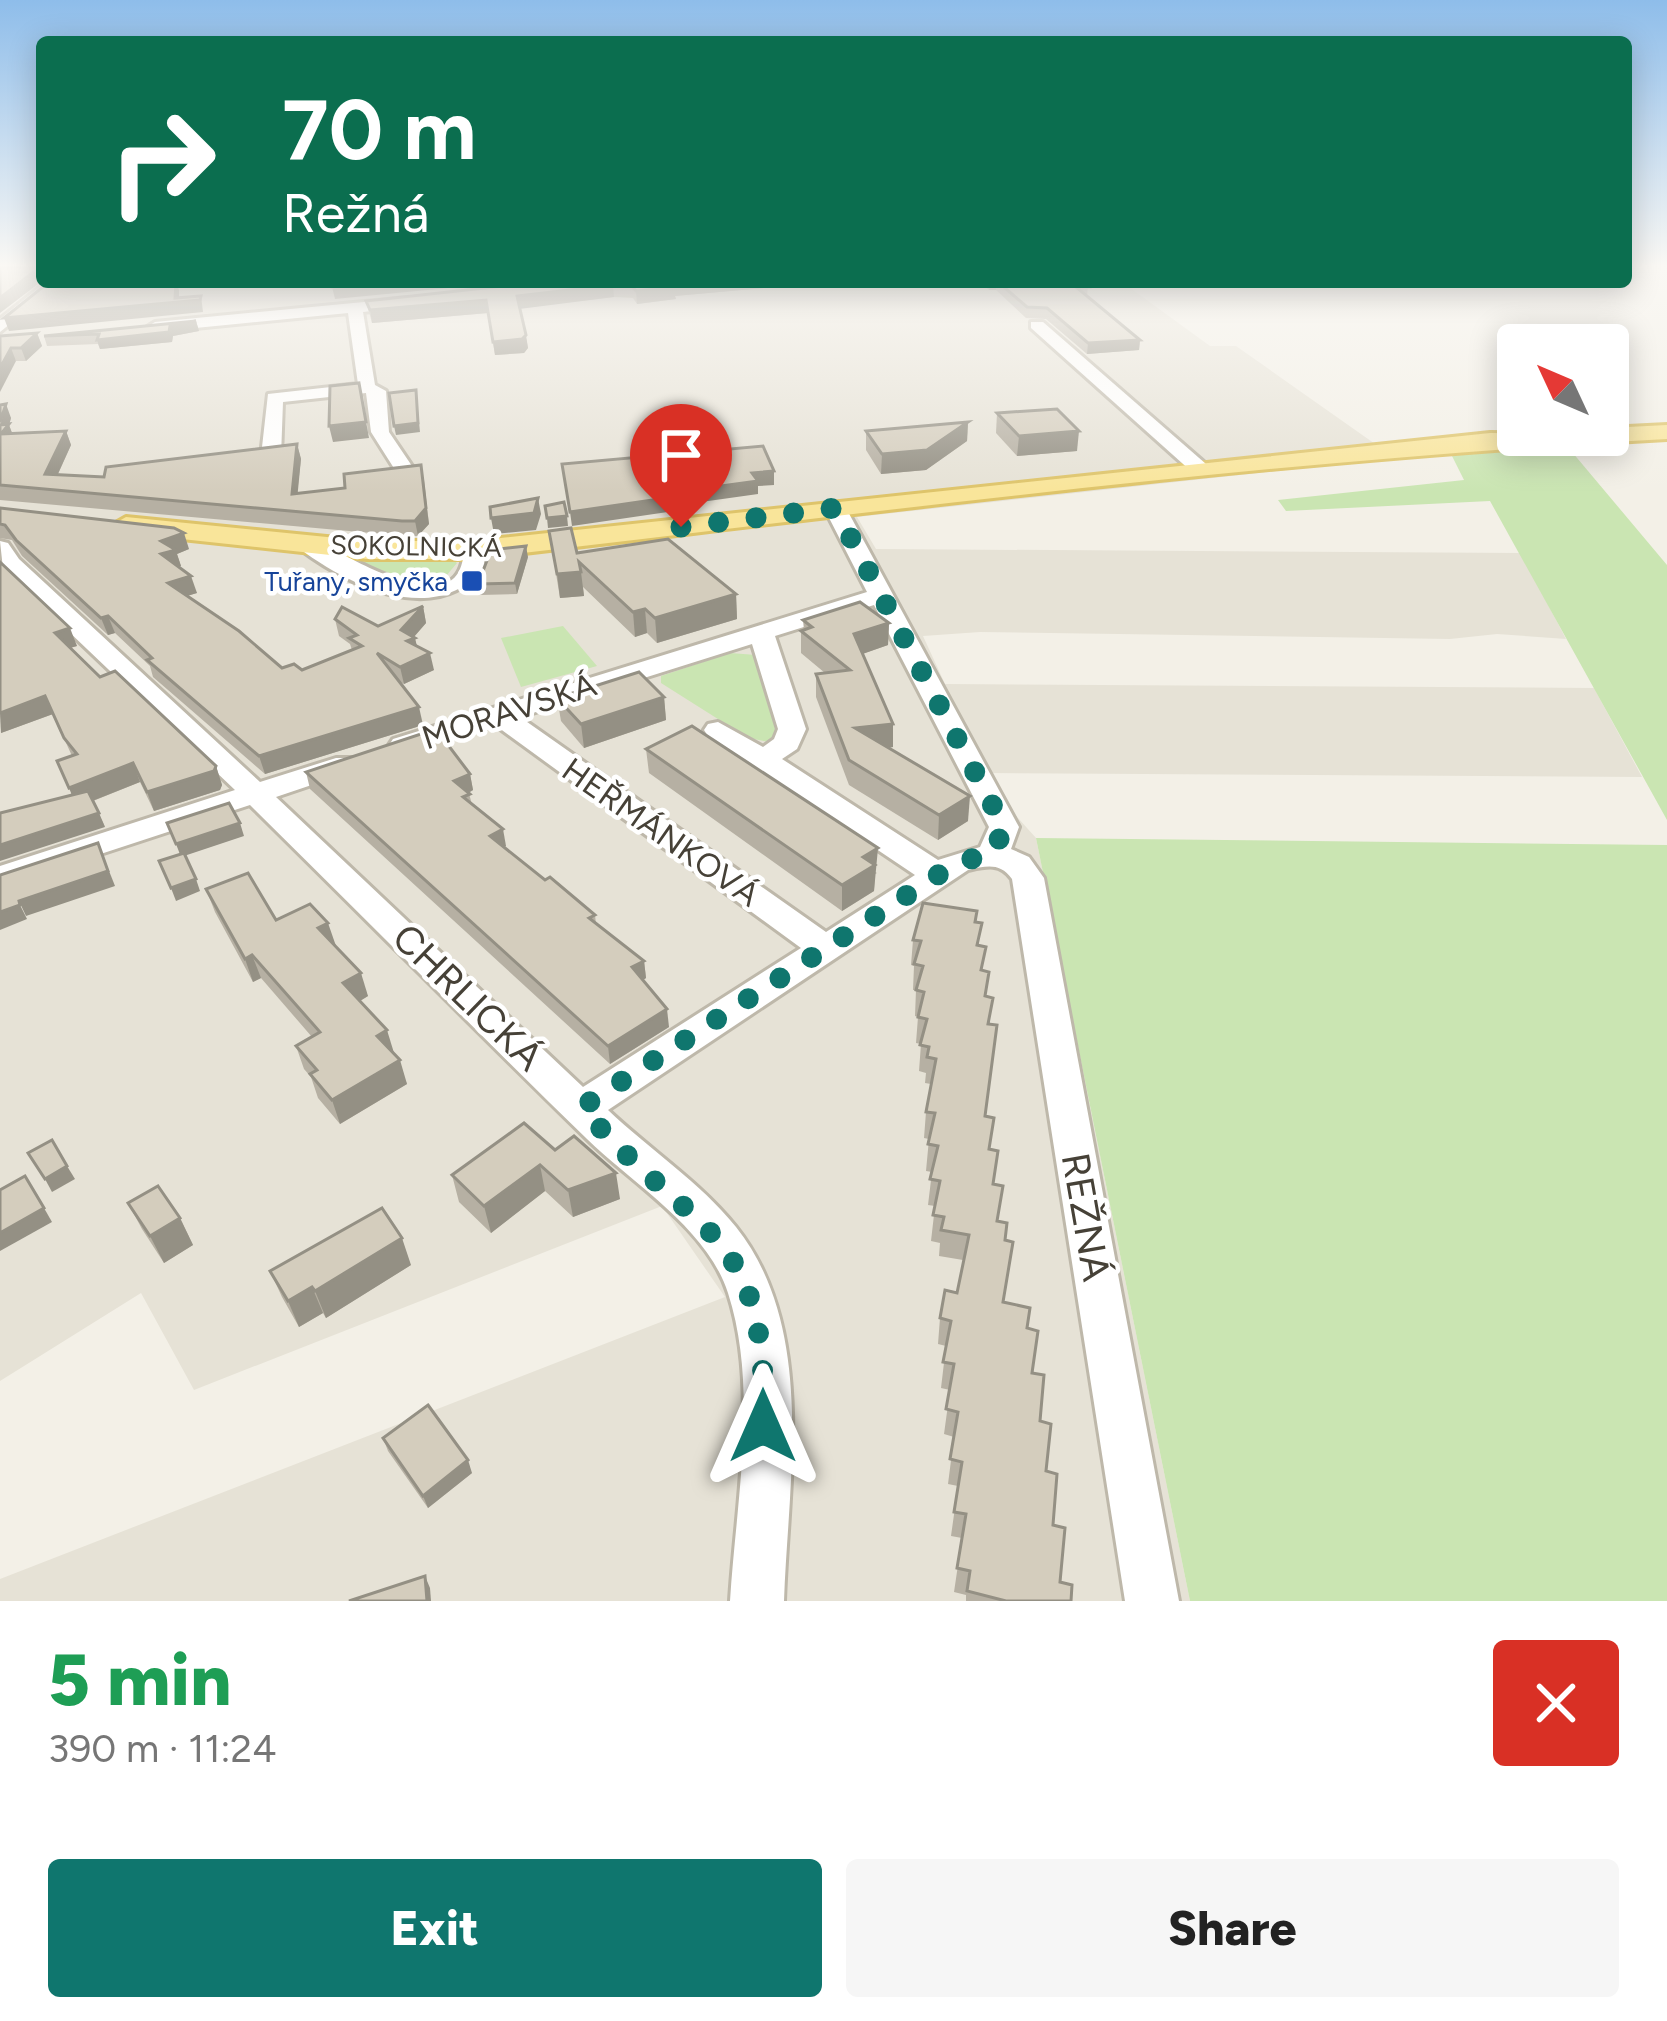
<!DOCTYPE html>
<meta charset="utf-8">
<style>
:root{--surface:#fff;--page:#f6f6f6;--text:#222;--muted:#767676;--accent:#0f766e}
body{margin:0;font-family:Figtree,sans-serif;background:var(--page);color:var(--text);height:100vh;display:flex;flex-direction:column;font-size:45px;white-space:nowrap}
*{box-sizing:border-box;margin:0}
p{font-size:39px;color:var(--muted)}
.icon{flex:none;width:66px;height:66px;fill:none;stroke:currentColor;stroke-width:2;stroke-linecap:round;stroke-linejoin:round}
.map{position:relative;height:1601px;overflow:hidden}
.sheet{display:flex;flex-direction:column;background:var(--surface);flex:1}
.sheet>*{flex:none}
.hud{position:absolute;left:36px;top:36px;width:1596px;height:252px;border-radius:12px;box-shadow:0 6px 30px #0003;background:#0b6e4f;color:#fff;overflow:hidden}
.needle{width:78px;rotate:314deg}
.controls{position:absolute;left:1497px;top:324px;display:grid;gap:24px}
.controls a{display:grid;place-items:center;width:132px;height:132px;border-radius:12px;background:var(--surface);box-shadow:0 6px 30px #0003;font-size:60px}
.pin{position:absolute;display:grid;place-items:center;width:102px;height:102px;color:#fff;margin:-123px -51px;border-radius:50% 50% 50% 0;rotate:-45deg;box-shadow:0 0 12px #0007}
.pin .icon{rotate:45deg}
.me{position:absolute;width:132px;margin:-66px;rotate:0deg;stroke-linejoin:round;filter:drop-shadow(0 0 9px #0008)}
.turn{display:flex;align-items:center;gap:42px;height:252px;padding:0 48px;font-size:54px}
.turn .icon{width:156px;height:156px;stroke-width:2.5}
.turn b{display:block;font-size:84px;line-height:102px}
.round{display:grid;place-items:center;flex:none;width:126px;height:126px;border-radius:12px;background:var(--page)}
.summary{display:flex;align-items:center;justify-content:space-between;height:204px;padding:0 48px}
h1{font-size:72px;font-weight:800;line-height:90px;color:#1e9e55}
.action{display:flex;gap:24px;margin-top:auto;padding:24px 48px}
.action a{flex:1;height:138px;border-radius:12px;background:var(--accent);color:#fff;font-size:48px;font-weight:800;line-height:138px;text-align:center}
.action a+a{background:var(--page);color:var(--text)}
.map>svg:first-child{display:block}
</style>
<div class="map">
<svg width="1667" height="1601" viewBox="0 0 1667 1601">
<rect width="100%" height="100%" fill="#f3f0e7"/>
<path fill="#e6e2d6" d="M0 267H42V282H1122L1210 346H1236L1395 458 857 517 876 549 1521 553 1566 639 1497 634 1450 639 980 632 923 636 945 684 1594 688 1642 777 987 773 999 797 1036 838 1190 1601H0V1579L725 1297 662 1206 194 1390 141 1293 0 1381Z"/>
<g fill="#cae5b2">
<path d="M1567 446 1667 565V820L1490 501 1286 511 1278 500 1464 480 1451 454Z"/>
<path d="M341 557 450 558 457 563 446 576 412 581Z"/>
<path d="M563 626 597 666 521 687 501 638Z"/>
<path d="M730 653 756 655 779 725 780 735 769 742 748 738 661 683V676Z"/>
<path d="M1036 838 1667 845V1601H1190Z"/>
</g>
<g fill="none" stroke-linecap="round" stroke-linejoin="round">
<g stroke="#beb8aa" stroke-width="6">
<g id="minor">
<path d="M46 282H62L0 332V319Z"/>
<path d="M406 298 411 300V306L363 312 375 385 386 391 389 432 414 469 404 475 397 473 371 432 366 393 283 402 281 456 271 462 261 456 268 394 358 384 348 313 155 332 147 327 155 322Z"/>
<path d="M1031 322H1043L1206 464V472H1192L1031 328Z"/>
<path d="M835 502 846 508 1019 827 1011 849 1029 857 1044 878 1179 1601H1125L1012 879C1000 862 986 866 968 870L608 1110C650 1150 700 1182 736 1227 817 1329 788 1481 784 1601H730C736 1502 759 1389 728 1293 707 1228 633 1184 587 1139 474 1029 363 916 250 805L0 887V866L235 790 3 569 0 541 8 543 19 559 260 782 336 758H356L360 764 356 770 276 797 583 1087 801 948 495 725 403 754 389 745 393 739 867 592 824 508ZM874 605 989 827 980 847 938 860 782 759 797 749 806 729 775 636ZM752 644 778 729 774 739 763 747 718 722 708 724 704 730 708 736 915 875 826 932 520 717Z"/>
<path d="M308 537C332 545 447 624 462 563 464 557 462 551 464 545H480L485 565C439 629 351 587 300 549L297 544Z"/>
</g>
</g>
<g stroke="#dec46a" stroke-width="6">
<path id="major" d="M1667 425V439C1267 460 870 513 472 559H367L126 533 112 525 126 517 367 541H472L1490 433 1608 435V428Z"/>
</g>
<use href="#minor" fill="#fff" fill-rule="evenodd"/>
<use href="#major" fill="#f9e59a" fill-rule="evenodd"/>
</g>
<g fill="#b6b0a3">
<path d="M539 282 774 287 675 296 676 299 637 304 633 298 614 297 520 308 528 348 524 353 495 355 488 313 372 323 366 301Z"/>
<path d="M980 282H1082L1088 287 1087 296 1140 340 1139 350 1087 354 1046 319 1026 318 996 290H989Z"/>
<path d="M196 321 199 331 173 336 172 342 100 349 98 344 47 346 44 336Z"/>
<path d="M37 333 42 346 26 361H16L0 336Z"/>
<path d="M0 405 11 418 9 425 12 433 66 431 71 445 58 474 104 477 297 444 301 459 297 494 424 480 429 524 418 536H405L0 500Z"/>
<path d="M997 413 1077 451 1017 456 996 433Z"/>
<path d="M968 422 967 441 926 470 881 474 866 450V431Z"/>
<path d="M0 508 189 549 177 554 181 566 178 567 197 593 186 596 282 668 302 670 352 650 350 644 339 636 335 619 378 626 423 606 426 623 414 637 417 646 434 670 404 684 400 682 423 725 265 774 153 677 150 666 115 633 108 635 22 556 12 540 0 538Z"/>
<path d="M549 531 577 553 736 594 737 619 657 643 647 633 635 637 583 587 584 596 560 598Z"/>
<path d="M528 557 517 594 480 595 478 584Z"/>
<path d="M0 562 77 646 70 648 100 677 216 766 222 785 220 790 154 811 140 782 93 801 105 827 71 795 72 756 53 714 1 733Z"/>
<path d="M803 620 889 623 888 645 862 654 893 747 888 748 968 821 938 840 849 785 816 697V674L825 673 801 653V631L804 630Z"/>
<path d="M664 697 666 720 584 748 561 721 557 698Z"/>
<path d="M646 749 877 873 875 874 874 891 842 911 649 773Z"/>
<path d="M306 772 470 774 473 790 469 793 472 805 506 846 504 847 545 880 595 915 596 924 644 961 646 978 643 980 669 1027 610 1064 310 789Z"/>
<path d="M206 889 335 946 368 996 360 1001 394 1054 407 1084 340 1124 318 1098 311 1077 304 1069 296 1046 312 1037 261 978 253 982 215 912Z"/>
<path d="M977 911 976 922 990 1024 985 1116 998 1221 1005 1241 1003 1303 1027 1328 1060 1582 1071 1601H966V1595L954 1592 962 1538 951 1536 958 1486 948 1484 954 1437 944 1434 950 1390 941 1388 946 1346 938 1344 940 1318 957 1293 963 1260 939 1256 940 1243 931 1241 935 1206 928 1205 932 1172 926 1171 929 1139 924 1138 926 1112 931 1084 925 1083 926 1073 919 1071 921 1044 916 1043 918 1017 915 1016 916 990H913L914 966 911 965 913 940Z"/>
<path d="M555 1150 620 1199 573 1217 545 1191 491 1233 459 1202 452 1175Z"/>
<path d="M128 1203 180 1218 193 1245 164 1263 142 1229Z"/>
<path d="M411 1265 326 1318 323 1313 299 1327 282 1297 270 1271Z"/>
<path d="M383 1438 472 1473 428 1508 388 1451Z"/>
</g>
<g fill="#949084">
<path d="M40 267H42V281L0 313V298Z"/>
<path d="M176 282 179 290V302L201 296 203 312 9 331 4 318 175 298Z"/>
<path d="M380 282H511L335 299 332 287Z"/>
<path d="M693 282H773L774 287 675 296 676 299 637 304 636 291 673 283Z"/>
<path d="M990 282H996V290H989Z"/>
<path d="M613 285 614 297 519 309 517 296Z"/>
<path d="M486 300 488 313 372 323 370 310Z"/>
<path d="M196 321 199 331 173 336 172 342 100 349 97 340Z"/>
<path d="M37 333 42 346 26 361 21 348Z"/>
<path d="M526 335 528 348 524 353 495 355 493 342Z"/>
<path d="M1140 340 1139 350 1087 354 1088 343Z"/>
<path d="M11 348 16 361 0 392V368Z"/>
<path d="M359 383 369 438 333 442 329 426Z"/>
<path d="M416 390 420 432 396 435 394 426Z"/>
<path d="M6 404 11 418 9 425 14 438 7 448 0 427Z"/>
<path d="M968 422 967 441 926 470 881 474 882 454Z"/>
<path d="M66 431 71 445 51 489 45 474Z"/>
<path d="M1079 431 1077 451 1017 456 1019 436Z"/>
<path d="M297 444 301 459 296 510 292 494Z"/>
<path d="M421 465 429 524 418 536 415 521Z"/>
<path d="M774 471V485L758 486V494L694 503 695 508 572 526 570 512 692 490 752 473Z"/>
<path d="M538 498 541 514 536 530 494 534 491 518Z"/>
<path d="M567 516 568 526 548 528 547 518Z"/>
<path d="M184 533 189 549 177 554 181 566 167 571 161 554V541Z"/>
<path d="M526 546 528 557 517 594 515 583Z"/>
<path d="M581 572 584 596 560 598 557 574Z"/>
<path d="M191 576 197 593 174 600 168 583Z"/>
<path d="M736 594 737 619 657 643 655 618Z"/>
<path d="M423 606 426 623 412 639 415 638 419 655 401 630Z"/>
<path d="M645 609 647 633 635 637 633 612Z"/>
<path d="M108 616 115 633 108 635 101 618Z"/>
<path d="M889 623 888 645 854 657V634Z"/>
<path d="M70 628 77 646 62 650 55 633Z"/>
<path d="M430 653 434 670 404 684 400 667Z"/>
<path d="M45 696 53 714 1 733 0 713Z"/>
<path d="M664 697 666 720 584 748 581 724Z"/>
<path d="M419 707 423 725 265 774 259 756Z"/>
<path d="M893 724V747L854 752 855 728Z"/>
<path d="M133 763 140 782 77 807 69 788Z"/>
<path d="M216 766 222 785 220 790 154 811 147 792Z"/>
<path d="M470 774 473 790 458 798 454 781Z"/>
<path d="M970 796 968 821 938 840 939 815Z"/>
<path d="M99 813 105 827 0 861V845Z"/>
<path d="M240 823 244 836 181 857 176 844Z"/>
<path d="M503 829 506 846 493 853 490 836Z"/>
<path d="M98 843 115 886 26 916 19 901Z"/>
<path d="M878 848 874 891 842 911V885L863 857Z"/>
<path d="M196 879 200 891 176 901 171 888Z"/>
<path d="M20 905 27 919 0 930V912Z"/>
<path d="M328 923 336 946 318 928Z"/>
<path d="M252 955 261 978 253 982 245 959Z"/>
<path d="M644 961 646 978 635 985 632 967Z"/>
<path d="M361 973 368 996 350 1007 343 983Z"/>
<path d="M667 1009 669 1027 610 1064 608 1046Z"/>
<path d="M387 1030 394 1053 377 1036Z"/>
<path d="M400 1060 407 1084 340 1124 332 1100Z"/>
<path d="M540 1165 545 1191 491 1233 484 1206Z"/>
<path d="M67 1166 75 1179 52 1192 45 1179Z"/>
<path d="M616 1173 620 1199 573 1217 568 1190Z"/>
<path d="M44 1208 52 1222 0 1251V1233Z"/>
<path d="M180 1218 193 1245 164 1263 150 1236Z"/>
<path d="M402 1238 411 1265 326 1318 315 1291Z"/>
<path d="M312 1287 323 1313 299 1327 288 1301Z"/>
<path d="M468 1460 472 1473 428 1508 423 1496Z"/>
<path d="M425 1576 430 1588 431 1601H427Z"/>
</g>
<g fill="#d4cdbd" stroke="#949084" stroke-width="3">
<path d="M0 267H40L0 298Z"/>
<path d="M49 282H176L175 298 201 296 200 300 4 318Z"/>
<path d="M332 282H380L332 287Z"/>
<path d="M539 282H693L673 283 675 287 636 291 632 286 613 285 517 296 526 335 522 339 493 342 486 300 370 310 366 301Z"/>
<path d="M998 282H1082L1088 287H1076L1140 340 1088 343 1047 308 1027 307Z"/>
<path d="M196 321 170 326 169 332 97 340 99 334 44 336Z"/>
<path d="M37 333 21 348H11L0 368V336Z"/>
<path d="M359 383 366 422 329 426 330 386Z"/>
<path d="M416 390 418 423 394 426 389 393Z"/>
<path d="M6 404 0 422V405Z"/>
<path d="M1057 409 1079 431 1019 436 997 413Z"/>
<path d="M968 422 927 450 882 454 866 431Z"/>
<path d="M9 424 1 434 66 431 45 474 104 477 106 467 297 444 292 494 345 488 344 474 421 465 426 508 415 521H402L0 485V425Z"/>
<path d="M763 446 774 471 752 473 758 481 692 490 694 494 570 512 562 464Z"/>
<path d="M538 498 534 513 491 518 490 507Z"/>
<path d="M564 502 567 516 547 518 545 506Z"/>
<path d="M0 508 174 528 184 533 161 541 176 550 161 554 191 576 168 583 239 631 282 668 294 664 302 670 362 646 349 638 357 635 335 619 342 607 378 626 423 606 401 630 415 638 407 641 430 653 400 667 377 653 419 707 259 756 147 660 152 658 108 616 101 618 16 540 5 525 0 524Z"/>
<path d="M571 528 577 553 668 539 736 594 655 618 645 609 633 612 579 562 581 572 557 574 549 531Z"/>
<path d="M526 546 515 583 478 584 491 550Z"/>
<path d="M0 562 70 628 55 633 100 677 115 671 216 766 214 771 147 792 133 763 69 788 57 761 77 754 64 738 45 696 0 713Z"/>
<path d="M860 602 889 623 854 634 893 724 855 728 970 796 939 815 849 760 816 674 850 670 801 631 812 627 803 620Z"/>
<path d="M639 672 664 697 581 724 557 698Z"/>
<path d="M692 726 878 848 863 857 875 865 842 885 646 749Z"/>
<path d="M436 729 470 774 454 781 470 794 463 797 503 829 490 836 545 880 550 877 595 915 589 918 644 961 632 967 667 1009 608 1046 306 772Z"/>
<path d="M88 791 99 813 0 845V813Z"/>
<path d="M229 803 240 823 176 844 167 823Z"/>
<path d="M98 843 108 871 19 901 20 905 0 912V875Z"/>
<path d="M184 853 196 879 171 888 159 861Z"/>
<path d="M248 873 276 920 310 904 328 923 318 928 361 973 343 983 387 1030 377 1036 400 1060 332 1100 310 1074 317 1070 296 1046 320 1032 252 955 245 959 206 889Z"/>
<path d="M923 903 977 911 975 922 982 923 977 945 986 947 981 970 989 972 985 996 993 998 988 1024 997 1025 985 1116 994 1118 989 1149 998 1151 993 1184 1003 1186 997 1221 1007 1223 1005 1240 1013 1242 1003 1302 1030 1308 1027 1328 1038 1331 1032 1373 1044 1375 1040 1421 1051 1424 1046 1471 1057 1474 1053 1525 1065 1528 1060 1582 1072 1585 1071 1601H1006L967 1591 970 1571 957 1568 966 1514 954 1512 962 1462 950 1459 958 1412 946 1409 954 1364 943 1362 951 1321 940 1318 945 1290 957 1293 969 1235 941 1230 944 1217 933 1215 940 1181 930 1179 938 1146 928 1144 935 1113 926 1112 936 1059 927 1057 929 1047 920 1045 927 1019 918 1017 924 992 916 990 923 966 914 964 921 941 913 940Z"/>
<path d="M524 1123 555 1150 574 1136 616 1173 568 1190 540 1165 484 1206 452 1175Z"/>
<path d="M52 1140 67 1166 45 1179 28 1153Z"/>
<path d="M25 1176 44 1208 0 1233V1190Z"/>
<path d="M158 1186 180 1218 150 1236 128 1203Z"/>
<path d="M382 1208 402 1238 315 1291 312 1287 288 1301 270 1271Z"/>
<path d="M428 1405 468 1460 423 1496 383 1438Z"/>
<path d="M425 1576 427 1601H349Z"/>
</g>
<linearGradient id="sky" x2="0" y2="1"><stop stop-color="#8ebdea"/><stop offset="0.54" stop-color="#faf8f4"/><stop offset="1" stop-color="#faf8f4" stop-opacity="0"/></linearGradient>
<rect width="1667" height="492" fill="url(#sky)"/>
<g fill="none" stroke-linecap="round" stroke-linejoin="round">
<path stroke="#0f766e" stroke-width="21" stroke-dasharray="0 37.8" d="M681 527 835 508 1004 827 993 854 958 862 582 1107C692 1238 770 1222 763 1426"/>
</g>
<rect fill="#1a4fb4" stroke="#fff" stroke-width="4.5" x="460" y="569" width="24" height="24" rx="6"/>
<g text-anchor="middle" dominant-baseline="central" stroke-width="9" stroke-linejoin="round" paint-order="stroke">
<g font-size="27" fill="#464137" stroke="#fff">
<text transform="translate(416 546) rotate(1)">SOKOLNICKÁ</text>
</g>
<g font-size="27" fill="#164399" stroke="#fff" text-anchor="end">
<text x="448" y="581">Tuřany, smyčka</text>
</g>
<g font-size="33" fill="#464137" stroke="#fff">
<text transform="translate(509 711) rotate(-18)">MORAVSKÁ</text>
<text transform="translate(661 832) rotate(35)">HEŘMÁNKOVÁ</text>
</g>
<g font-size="39" fill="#464137" stroke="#fff">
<text transform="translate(468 997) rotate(44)">CHRLICKÁ</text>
<text transform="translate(1086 1217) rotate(80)">REŽNÁ</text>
</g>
</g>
</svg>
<div class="controls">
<a><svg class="needle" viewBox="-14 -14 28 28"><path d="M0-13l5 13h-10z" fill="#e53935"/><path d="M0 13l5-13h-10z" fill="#767676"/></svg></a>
</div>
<div class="pin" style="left:681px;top:527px;background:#d93025"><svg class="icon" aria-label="arrive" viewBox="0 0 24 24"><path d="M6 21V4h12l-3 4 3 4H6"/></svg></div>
<svg class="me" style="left:763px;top:1426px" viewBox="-20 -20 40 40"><path d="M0-17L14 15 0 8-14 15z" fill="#0f766e" stroke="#fff" stroke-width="4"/></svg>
<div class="hud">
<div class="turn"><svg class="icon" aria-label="right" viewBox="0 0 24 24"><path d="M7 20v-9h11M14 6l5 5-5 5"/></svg><div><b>70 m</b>Režná</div></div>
</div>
</div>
<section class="sheet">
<div class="summary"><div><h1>5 min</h1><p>390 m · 11:24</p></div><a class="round" style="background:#d93025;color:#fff"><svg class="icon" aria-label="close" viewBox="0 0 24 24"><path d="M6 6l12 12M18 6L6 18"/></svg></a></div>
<div class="action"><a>Exit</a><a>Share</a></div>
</section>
